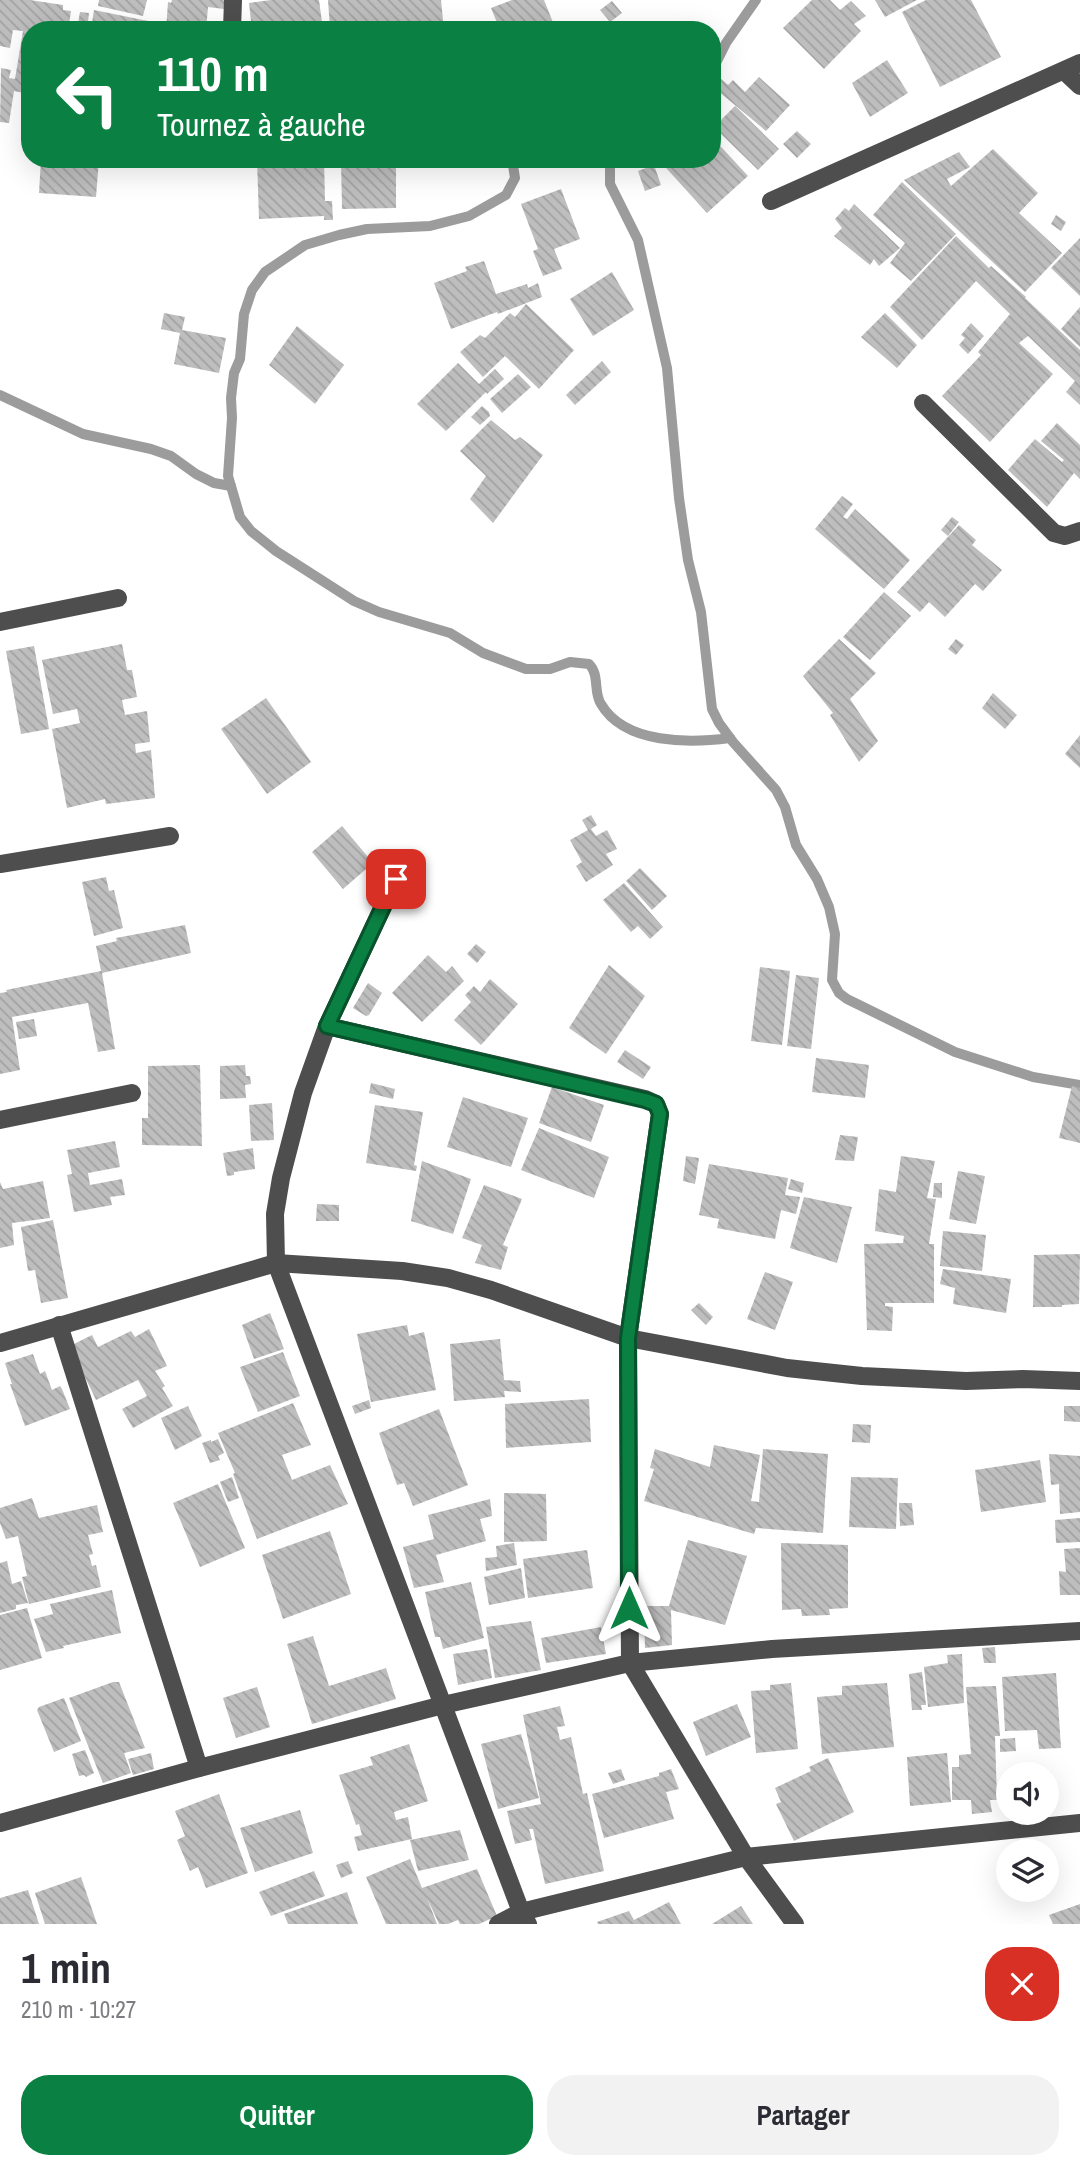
<!DOCTYPE html>
<html lang="fr">
<meta charset="utf-8">
<style>
:root{--surface:#fff;--page:#f2f2f3;--text:#2b2b33;--muted:#7c7c81;--accent:#0b8043}
body{margin:0;font-family:"Archivo Narrow",sans-serif;background:var(--page);color:var(--text);height:100vh;display:flex;flex-direction:column;font-size:26px;white-space:nowrap}
*{box-sizing:border-box;margin:0}
p{font-size:23px;color:var(--muted)}
.icon{flex:none;width:38px;height:38px;fill:none;stroke:currentColor;stroke-width:2;stroke-linecap:round;stroke-linejoin:round}
.map{position:relative;height:1924px;overflow:hidden}
.sheet{display:flex;flex-direction:column;background:var(--surface);flex:1}
.sheet>*{flex:none}
.top-card{position:absolute;left:21px;top:21px;width:700px;height:147px;border-radius:28px;box-shadow:0 7px 28px #0002;background:#0b8043;color:#fff;overflow:hidden}
.fabs{position:absolute;left:996px;top:1762px;display:grid;gap:14px}
.fabs a{display:grid;place-items:center;width:63px;height:63px;border-radius:50%;background:var(--surface);box-shadow:0 7px 28px #0002;font-size:35px}
.pin{position:absolute;display:grid;place-items:center;width:60px;height:60px;color:#fff;margin:-30px;border-radius:14px;box-shadow:0 4px 10px #0006}
.me{position:absolute;width:77px;margin:-38px;rotate:0deg;stroke-linejoin:round;filter:drop-shadow(0 0 5px #0008)}
.turn{display:flex;align-items:center;gap:24px;height:147px;padding:0 21px;font-size:32px}
.turn .icon{width:91px;height:91px;stroke-width:2.5}
.turn b{display:block;font-size:49px;line-height:60px}
.round{display:grid;place-items:center;flex:none;width:74px;height:74px;border-radius:28px;background:var(--page)}
.summary{display:flex;align-items:center;justify-content:space-between;height:119px;padding:0 21px}
h1{font-size:42px;font-weight:800;line-height:52px}
.action{display:flex;gap:14px;margin-top:auto;padding:14px 21px}
.action a{flex:1;height:80px;border-radius:28px;background:var(--accent);color:#fff;font-size:28px;font-weight:800;line-height:80px;text-align:center}
.action a+a{background:var(--page);color:var(--text)}
.map>svg:first-child{display:block}
</style>
<div class="map">
<svg width="1080" height="1924" viewBox="0 0 1080 1924">
<defs>
<pattern id="building-back-hatch" width="6" height="6" patternUnits="userSpaceOnUse" patternTransform="scale(1.75)"><rect width="6" height="6" fill="#bebebe"/><path d="M-1 5l2 2M0 0l6 6M5-1l2 2" fill="none" stroke="#a2a2a2"/></pattern>
</defs>
<rect width="100%" height="100%" fill="#fff"/>
<g fill="none" stroke-linecap="round" stroke-linejoin="round">
<g stroke="#9c9c9c" stroke-width="10">
<path d="M712 71 726 43 756 0"/>
<path d="M512 159 515 178 506 195 469 216 430 226 367 229 339 235 305 245 265 272 252 290 244 314 240 359 234 373 231 398 232 418 228 476 240 517 251 531 276 551 354 601 379 612 450 633 483 653 526 669H550L570 662 589 664C600 675 593 692 601 704 625 745 691 743 730 738"/>
<path d="M610 159V184L638 240 667 368 679 498 688 560 701 612 712 709 719 723 733 742 776 790 785 807 796 845 817 879 829 907 835 934 832 980 839 993 847 999 955 1052 1033 1077 1080 1085"/>
<path d="M0 395 83 434 151 449 171 456 196 474 214 483 231 486"/>
</g>
</g>
<g fill="url(#building-back-hatch)">
<path d="M0 0H30L63 5V10L71 11 69 24 61 23 60 30H30V94L14 91 9 123 0 122 1 68 11 70 9 78 15 79 23 31 13 30 10 48 0 46Z"/>
<path d="M99 0H147L143 16 98 6Z"/>
<path d="M172 0H224V9L208 7 206 30H166L168 2 171 3Z"/>
<path d="M271 0H319L323 30H252L249 3Z"/>
<path d="M328 0H441L444 30H371V27H367V30H358L357 27 330 28Z"/>
<path d="M512 0H544L556 30H500L491 8Z"/>
<path d="M812 0H830L840 10 851 1 866 16 854 24 861 31 824 69 783 28Z"/>
<path d="M875 0H917L885 17Z"/>
<path d="M926 0H971L1001 57 940 87 902 12Z"/>
<path d="M612 1 622 13 610 22 600 10Z"/>
<path d="M94 10 158 23 156 30H91Z"/>
<path d="M80 12 89 13 87 30 77 29Z"/>
<path d="M887 60 908 93 870 117 852 83Z"/>
<path d="M719 77 728 85 733 80 745 92 759 77 790 105 766 131 712 86Z"/>
<path d="M735 106 779 149 758 170 714 127Z"/>
<path d="M797 131 811 144 797 158 783 144Z"/>
<path d="M712 137 748 176 707 213 658 159H712Z"/>
<path d="M993 149 1038 193 1019 213 1062 253 1025 292 904 180 959 152 970 167 947 179 951 186Z"/>
<path d="M41 159H99L96 197 39 193Z"/>
<path d="M257 159H324L325 201H332L333 220H324V216L259 219Z"/>
<path d="M341 159H396V208L342 209Z"/>
<path d="M654 165 661 185 645 191 638 171Z"/>
<path d="M902 182 956 234 911 281 890 263 905 243 873 215Z"/>
<path d="M561 189 580 239 554 249 562 269 543 276 533 251 538 249 521 204Z"/>
<path d="M854 204 900 248 879 266 874 259 870 265 834 236 842 228 835 219 845 208 849 211Z"/>
<path d="M1056 215 1066 222 1061 231 1051 224Z"/>
<path d="M956 236 989 268 991 266 1026 297 1025 298 1080 350V405L1066 392 1075 381 1028 336 1019 343 1053 374 990 442 942 396 981 355 978 352 1010 314 976 281 922 340 890 307Z"/>
<path d="M1080 238V296L1051 268Z"/>
<path d="M484 261 496 294 527 284 528 288 538 283 542 297 498 314 497 312 451 329 434 283 467 271 465 267Z"/>
<path d="M612 272 634 310 593 336 570 299Z"/>
<path d="M526 304 574 350 539 389 505 356 483 377 460 352 480 335 485 338 510 313 515 317Z"/>
<path d="M1080 307V347L1061 329Z"/>
<path d="M164 313 185 317 182 330 226 338 219 373 174 364 180 333 161 329Z"/>
<path d="M885 313 917 345 897 368 861 337Z"/>
<path d="M971 323 984 336 968 354 959 345 965 338 961 335Z"/>
<path d="M297 326 344 365 315 404 269 365Z"/>
<path d="M602 361 611 372 575 405 566 395Z"/>
<path d="M458 363 479 384 495 369 504 379 487 394 486 392 446 431 417 404Z"/>
<path d="M518 374 531 387 502 413 490 399Z"/>
<path d="M482 406 489 412 490 416 480 425 471 417Z"/>
<path d="M491 420 515 440 520 437 543 455 493 523 470 499 486 476 460 451Z"/>
<path d="M1057 423 1080 445V479L1074 473 1047 507 1008 470 1035 439 1062 462 1064 460 1041 441Z"/>
<path d="M842 496 853 504 843 517 847 519 855 509 910 560 884 589 815 529Z"/>
<path d="M952 517 959 522 948 536 941 530Z"/>
<path d="M959 525 976 540 972 545 1002 570 983 591 975 584 945 617 929 602 920 612 897 592Z"/>
<path d="M884 592 911 616 870 660 843 637Z"/>
<path d="M839 639 876 673 850 699 878 741 859 762 830 715 833 713 803 676Z"/>
<path d="M956 639 964 645 956 655 948 649Z"/>
<path d="M122 644 127 670H132L137 697 122 700 125 715 147 711 150 742 135 744 136 753 151 750 155 798 106 804 105 799 67 808 52 729 80 723 77 709 53 714 42 660Z"/>
<path d="M34 646 49 729 21 734 6 651Z"/>
<path d="M993 693 1017 715 1005 729 982 708Z"/>
<path d="M266 698 311 762 267 794 221 729Z"/>
<path d="M1080 735V768L1065 754Z"/>
<path d="M591 815 597 825 591 829 596 836 607 830 617 849 606 854 613 865 586 882 576 866 582 862 570 840 588 830 582 820Z"/>
<path d="M342 826 373 863 343 889 312 852Z"/>
<path d="M640 868 667 896 652 910 626 881Z"/>
<path d="M106 877 109 891 114 890 123 928 94 936 82 882Z"/>
<path d="M624 883 663 927 650 939 638 926 631 932 603 900Z"/>
<path d="M185 925 191 953 102 973 115 1049 98 1052 88 1003 12 1017 20 1070 0 1074V993L7 992 6 990 101 971 96 946 117 941 116 938Z"/>
<path d="M476 944 486 952 477 963 467 954Z"/>
<path d="M428 955 446 972 452 966 464 981 422 1022 392 993Z"/>
<path d="M609 965 645 996 606 1054 569 1028Z"/>
<path d="M760 967 790 971 782 1045 751 1041Z"/>
<path d="M796 975 819 978 811 1049 787 1046Z"/>
<path d="M490 979 518 1004 481 1045 454 1020 471 1002 465 995 474 986 480 992Z"/>
<path d="M368 983 382 993 369 1015 366 1016 353 1008Z"/>
<path d="M34 1019 37 1036 19 1039 16 1022Z"/>
<path d="M625 1050 651 1067 643 1079 617 1062Z"/>
<path d="M816 1058 869 1065 865 1098 812 1092Z"/>
<path d="M200 1065 202 1146 142 1145V1118H148V1066Z"/>
<path d="M245 1065 246 1076H250L251 1084 245 1085 246 1098 220 1099V1066Z"/>
<path d="M371 1083 395 1089 393 1099 369 1093Z"/>
<path d="M1072 1086 1080 1088V1143L1059 1138Z"/>
<path d="M552 1087 604 1105 591 1142 539 1123Z"/>
<path d="M463 1097 528 1118 511 1167 447 1147Z"/>
<path d="M272 1103 274 1140 251 1141 249 1105Z"/>
<path d="M375 1105 423 1112 414 1165 417 1166 416 1171 366 1163Z"/>
<path d="M539 1128 609 1157 594 1198 521 1170Z"/>
<path d="M840 1135 858 1137 854 1161 835 1160Z"/>
<path d="M115 1141 120 1167 88 1173 90 1185 122 1179 125 1195 110 1197 112 1205 74 1212 67 1175 72 1174 67 1150Z"/>
<path d="M253 1148 255 1169 234 1172V1175L227 1176 223 1153Z"/>
<path d="M686 1156 699 1158 695 1184 683 1181Z"/>
<path d="M901 1156 935 1161 927 1198 936 1199 929 1244H934V1303H885V1306L893 1307 892 1331 867 1330 864 1244 903 1243 904 1236 875 1231 879 1189 896 1192Z"/>
<path d="M422 1161 471 1179 453 1234 411 1221Z"/>
<path d="M709 1164 788 1178 785 1195 800 1197 796 1214 781 1210 775 1239 717 1228 719 1219 699 1215Z"/>
<path d="M958 1171 985 1176 976 1224 949 1219Z"/>
<path d="M791 1179 804 1183 802 1193 788 1189Z"/>
<path d="M43 1181 50 1218 12 1223 14 1245 0 1248V1182L3 1189Z"/>
<path d="M934 1183H942V1198L933 1197Z"/>
<path d="M484 1185 522 1199 503 1245 508 1247 501 1270 475 1263 482 1245 462 1238Z"/>
<path d="M804 1197 852 1207 837 1263 790 1248Z"/>
<path d="M317 1204 339 1205V1221H316Z"/>
<path d="M53 1220 68 1298 41 1303 35 1270 28 1271 21 1227Z"/>
<path d="M943 1231 986 1235 982 1271 940 1266Z"/>
<path d="M1080 1254 1079 1304 1062 1305V1307H1033L1034 1255Z"/>
<path d="M943 1269 1011 1279 1006 1313 953 1304 955 1288 940 1284Z"/>
<path d="M765 1272 793 1282 775 1330 747 1319Z"/>
<path d="M699 1303 713 1317 706 1325 691 1310Z"/>
<path d="M270 1313 284 1349 254 1359 242 1325Z"/>
<path d="M407 1325 409 1336 424 1332 436 1390 371 1402 357 1334Z"/>
<path d="M149 1329 167 1366 155 1371 165 1386 162 1388 173 1406 133 1428 122 1409 147 1396 138 1380 96 1400 70 1346 92 1335 98 1347 131 1331 135 1337Z"/>
<path d="M500 1339 504 1380 520 1381 521 1392 504 1391 505 1397 454 1401 450 1344Z"/>
<path d="M283 1352 300 1396 258 1412 240 1367Z"/>
<path d="M33 1354 40 1374 45 1371 52 1390 60 1386 62 1389 70 1409 25 1426 10 1384H12L5 1363Z"/>
<path d="M589 1399 591 1442 506 1448 505 1404Z"/>
<path d="M369 1400 371 1408 355 1414 352 1406Z"/>
<path d="M293 1403 311 1445 282 1455 292 1480 330 1465 348 1504 257 1539 233 1474 235 1473 218 1433Z"/>
<path d="M188 1406 202 1436 175 1450 161 1418Z"/>
<path d="M1064 1406H1080V1422L1064 1421Z"/>
<path d="M439 1409 468 1485 413 1506 404 1483 397 1485 379 1433Z"/>
<path d="M853 1424 871 1425 870 1443 852 1442Z"/>
<path d="M218 1439 224 1453 218 1456 220 1460 210 1463 202 1443 211 1440V1442Z"/>
<path d="M714 1445 760 1455 751 1501 759 1502 763 1449 828 1454 823 1533 756 1528 754 1534 644 1501 654 1469 650 1468 655 1449 710 1467Z"/>
<path d="M1049 1454 1080 1456V1512L1060 1514 1059 1484 1051 1485Z"/>
<path d="M1040 1460 1046 1502 981 1512 975 1470Z"/>
<path d="M232 1477 239 1498 228 1502 220 1482Z"/>
<path d="M851 1477 898 1478 896 1529 849 1527Z"/>
<path d="M218 1484 245 1548 200 1567 173 1503Z"/>
<path d="M504 1493 546 1494 547 1541 504 1542Z"/>
<path d="M32 1498 39 1518 97 1505 103 1532 88 1535 93 1554 89 1555 92 1566 96 1565 101 1587 29 1604 22 1577 27 1576 18 1536 6 1539 0 1523V1508Z"/>
<path d="M490 1499 492 1516 480 1519 486 1541 436 1555 444 1582 414 1588 403 1547 434 1539 428 1515Z"/>
<path d="M899 1503H912L914 1525 900 1526Z"/>
<path d="M1080 1518V1542L1056 1543 1055 1520Z"/>
<path d="M330 1531 351 1594 283 1619 262 1555Z"/>
<path d="M688 1540 747 1556 725 1625 671 1610 672 1645 645 1648 644 1606H669Z"/>
<path d="M514 1543 517 1565 486 1571 485 1558 497 1557 496 1546Z"/>
<path d="M781 1543 848 1545V1608L829 1609 830 1615 802 1616 801 1609 782 1610Z"/>
<path d="M1080 1548V1595H1060L1059 1571 1066 1572 1064 1549Z"/>
<path d="M587 1550 593 1588 528 1598 523 1559Z"/>
<path d="M7 1561 12 1584 21 1581 28 1603 16 1605V1609L0 1613V1563Z"/>
<path d="M521 1568 525 1598 489 1605 484 1577Z"/>
<path d="M471 1582 484 1638 443 1649 440 1637H435L425 1592Z"/>
<path d="M112 1590 121 1633 63 1646 64 1648 46 1652 34 1619 53 1614 50 1604Z"/>
<path d="M27 1608 42 1658 0 1670V1615Z"/>
<path d="M531 1621 541 1670 495 1678 486 1627Z"/>
<path d="M601 1627 606 1654 546 1663 541 1638Z"/>
<path d="M313 1636 329 1686 386 1668 396 1699 312 1724 287 1644Z"/>
<path d="M995 1647 996 1663H984L982 1648Z"/>
<path d="M487 1649 492 1678 458 1685 453 1654Z"/>
<path d="M962 1654 964 1703 928 1707 924 1667 948 1663 947 1655Z"/>
<path d="M922 1672 926 1705H921L922 1710H912L909 1674Z"/>
<path d="M1056 1673 1061 1748 1039 1749 1037 1730 1005 1731 1002 1677Z"/>
<path d="M113 1682H119L145 1748 124 1753 131 1773 103 1783 69 1698Z"/>
<path d="M791 1683 798 1749 756 1753 751 1691 770 1690V1685Z"/>
<path d="M887 1683 894 1747 822 1754 817 1697 842 1695V1686Z"/>
<path d="M996 1686 1000 1736H995L997 1800H990L992 1812 972 1814 971 1800H952V1767H959V1755L971 1754 966 1687Z"/>
<path d="M257 1687 270 1727 236 1738 223 1698Z"/>
<path d="M64 1698 81 1741 54 1752 37 1710 39 1707Z"/>
<path d="M737 1704 751 1737 706 1756 693 1722Z"/>
<path d="M560 1706 565 1726 557 1727 560 1740 571 1737 583 1794 587 1793 604 1871 545 1884 533 1829H529L532 1840 515 1844 507 1811 541 1804 523 1715Z"/>
<path d="M521 1734 539 1798 498 1809 481 1744Z"/>
<path d="M1015 1738 1016 1751 1000 1752V1739Z"/>
<path d="M409 1744 428 1801 394 1812 396 1820 408 1817 412 1839 358 1851 354 1837 362 1835 359 1824 356 1825 339 1775 373 1765 370 1757Z"/>
<path d="M85 1750 94 1773 86 1777 84 1775 79 1776 72 1754Z"/>
<path d="M151 1753 154 1769 133 1775 128 1759Z"/>
<path d="M947 1753 951 1802 910 1806 907 1757Z"/>
<path d="M828 1758 854 1812 794 1841 776 1804 781 1802 775 1788 811 1771 809 1767Z"/>
<path d="M621 1769 625 1780 613 1784 608 1773Z"/>
<path d="M671 1769 679 1789 666 1792 674 1819 604 1838 592 1794 659 1776V1773Z"/>
<path d="M1051 1772 1050 1804 1046 1805V1774H1039V1773Z"/>
<path d="M1008 1775V1810H1005L1003 1776Z"/>
<path d="M219 1794 248 1873 206 1888 198 1867 190 1871 177 1840 185 1836 175 1811Z"/>
<path d="M300 1810 313 1853 255 1872 240 1828Z"/>
<path d="M460 1830 469 1860 418 1871 410 1840Z"/>
<path d="M410 1859 422 1888 477 1869 497 1916 479 1924H460L458 1920 448 1924H439L427 1898 437 1924H386L366 1877Z"/>
<path d="M348 1861 353 1873 341 1878 336 1865Z"/>
<path d="M314 1871 325 1896 271 1916 259 1892Z"/>
<path d="M81 1877 97 1924H45L35 1893Z"/>
<path d="M28 1890 39 1924H0V1898Z"/>
<path d="M347 1892 358 1924H288L284 1914Z"/>
<path d="M669 1902 681 1924H598L597 1922 629 1911 634 1920Z"/>
<path d="M1080 1904V1924H1053L1049 1915Z"/>
<path d="M741 1906 753 1924H712Z"/>
</g>
<g fill="none" stroke-linecap="round" stroke-linejoin="round">
<g stroke="#4e4e4e" stroke-width="18">
<path d="M232 30 233 0"/>
<path d="M1064 71 1080 86"/>
<path d="M771 201 1080 63"/>
<path d="M923 403 1054 533 1065 536 1080 531"/>
<path d="M0 622 118 598"/>
<path d="M0 864 170 836"/>
<path d="M396 879 327 1026 303 1093 281 1178 275 1214 276 1263 521 1912 528 1924"/>
<path d="M327 1026 645 1099 656 1104 660 1114 628 1338 630 1663 746 1857 795 1924"/>
<path d="M0 1120 132 1093"/>
<path d="M59 1325 199 1768"/>
<path d="M0 1343 276 1263 402 1271 448 1278 491 1290 628 1338 787 1368 862 1376 966 1381 1023 1379 1080 1381"/>
<path d="M0 1823 199 1768 443 1705 630 1663 772 1649 1080 1631"/>
<path d="M498 1924 521 1912 746 1857 1080 1823"/>
</g>
</g>
<g fill="none" stroke-linecap="round" stroke-linejoin="round">
<g stroke="#07532c" stroke-width="18">
<path id="route" d="M396 879 327 1026 645 1100 656 1104 660 1114 628 1338 629 1608"/>
</g>
<use href="#route" stroke="#0b8043" stroke-width="12"/>
</g>
</svg>
<div class="fabs">
<a><svg class="icon" aria-label="sound" viewBox="0 0 24 24"><path d="M4 9h4l5-4v14l-5-4H4zM17 9q2 3 0 6"/></svg></a>
<a><svg class="icon" aria-label="layers" viewBox="0 0 24 24"><path d="M12 4l9 5-9 5-9-5zM3 14l9 5 9-5"/></svg></a>
</div>
<div class="pin" style="left:396px;top:879px;background:#d93025"><svg class="icon" aria-label="arrive" viewBox="0 0 24 24"><path d="M6 21V4h12l-3 4 3 4H6"/></svg></div>
<svg class="me" style="left:629px;top:1608px" viewBox="-20 -20 40 40"><path d="M0-17L14 15 0 8-14 15z" fill="#0b8043" stroke="#fff" stroke-width="4"/></svg>
<div class="top-card">
<div class="turn"><svg class="icon" aria-label="left" viewBox="0 0 24 24"><path d="M17 20v-9H6M10 6l-5 5 5 5"/></svg><div><b>110 m</b>Tournez à gauche</div></div>
</div>
</div>
<section class="sheet">
<div class="summary"><div><h1>1 min</h1><p>210 m · 10:27</p></div><a class="round" style="background:#d93025;color:#fff"><svg class="icon" aria-label="close" viewBox="0 0 24 24"><path d="M6 6l12 12M18 6L6 18"/></svg></a></div>
<div class="action"><a>Quitter</a><a>Partager</a></div>
</section>
